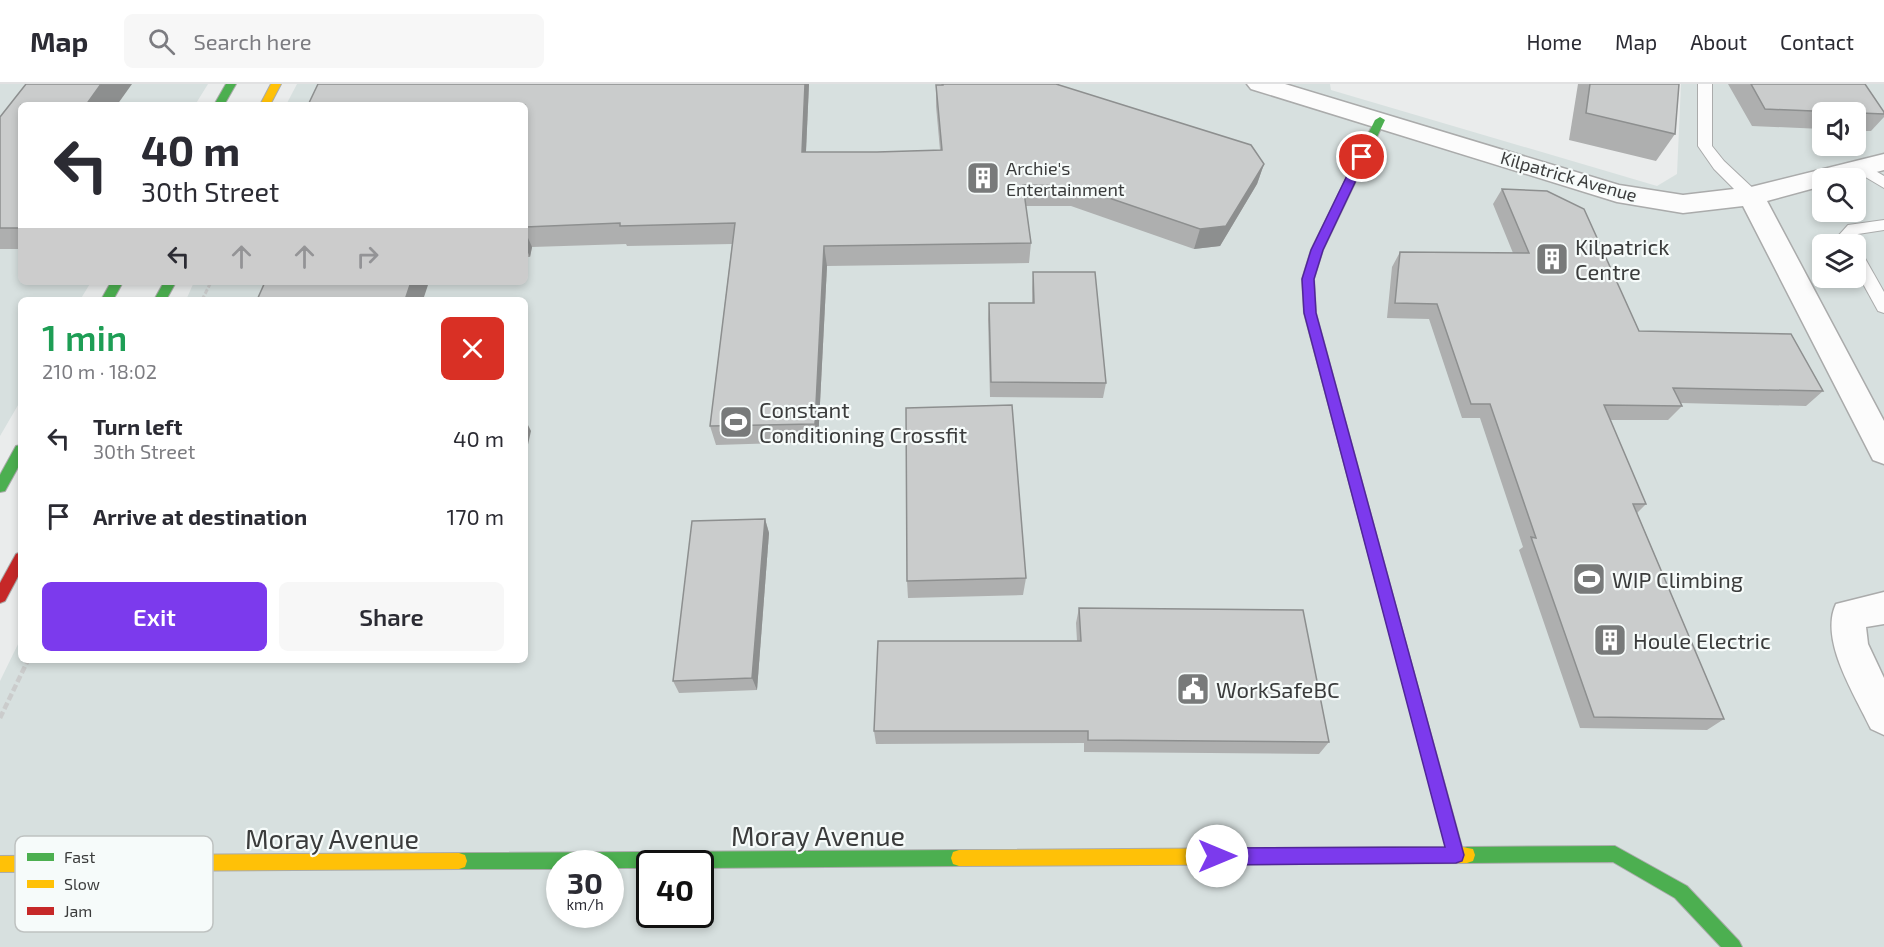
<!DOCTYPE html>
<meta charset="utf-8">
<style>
:root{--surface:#fff;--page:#f7f7f7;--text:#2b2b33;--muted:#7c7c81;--line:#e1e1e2;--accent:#7c3aed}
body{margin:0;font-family:"Exo 2",sans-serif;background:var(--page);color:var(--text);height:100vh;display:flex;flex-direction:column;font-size:22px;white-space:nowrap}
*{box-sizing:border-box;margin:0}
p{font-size:20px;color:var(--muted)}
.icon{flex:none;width:33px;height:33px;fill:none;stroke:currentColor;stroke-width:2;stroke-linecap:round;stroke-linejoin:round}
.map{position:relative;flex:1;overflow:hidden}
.sheet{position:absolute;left:18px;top:213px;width:510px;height:366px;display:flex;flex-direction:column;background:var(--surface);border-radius:9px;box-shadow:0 3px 9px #0003}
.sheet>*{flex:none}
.banner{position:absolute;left:18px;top:18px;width:510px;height:183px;border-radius:9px;box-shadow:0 3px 9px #0003;background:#fff;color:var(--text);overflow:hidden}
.buttons{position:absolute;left:1812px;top:18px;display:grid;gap:12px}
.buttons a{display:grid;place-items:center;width:54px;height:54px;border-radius:9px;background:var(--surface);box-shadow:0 3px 9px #0003;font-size:30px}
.speed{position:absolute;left:546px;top:766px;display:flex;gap:12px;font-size:30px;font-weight:700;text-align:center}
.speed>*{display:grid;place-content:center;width:78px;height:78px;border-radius:50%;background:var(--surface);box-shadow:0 3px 9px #0003;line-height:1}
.speed small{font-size:15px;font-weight:400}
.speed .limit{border:3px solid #111;border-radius:9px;background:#fff;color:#111}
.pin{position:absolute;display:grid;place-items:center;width:51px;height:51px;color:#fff;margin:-26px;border:3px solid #fff;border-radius:50%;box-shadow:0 2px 6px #0007}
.me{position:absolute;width:66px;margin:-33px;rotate:90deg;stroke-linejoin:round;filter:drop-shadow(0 0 4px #0008)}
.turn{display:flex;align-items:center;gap:21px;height:126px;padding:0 24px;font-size:27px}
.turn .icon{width:78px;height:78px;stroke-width:2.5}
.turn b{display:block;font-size:42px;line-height:51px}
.lanes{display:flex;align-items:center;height:57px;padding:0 24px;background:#0003;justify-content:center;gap:30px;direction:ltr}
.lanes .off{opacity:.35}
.round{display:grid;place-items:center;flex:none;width:63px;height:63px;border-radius:9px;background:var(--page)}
.overview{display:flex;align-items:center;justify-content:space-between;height:102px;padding:0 24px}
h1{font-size:36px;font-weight:600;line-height:45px;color:#1e9e55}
.action{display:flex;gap:12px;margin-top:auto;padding:12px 24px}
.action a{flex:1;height:69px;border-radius:9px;background:var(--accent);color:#fff;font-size:24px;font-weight:600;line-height:69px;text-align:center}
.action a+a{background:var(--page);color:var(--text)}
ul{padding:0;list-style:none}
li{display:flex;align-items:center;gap:18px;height:78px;padding:0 24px}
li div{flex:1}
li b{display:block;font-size:22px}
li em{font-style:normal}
header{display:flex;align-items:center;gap:36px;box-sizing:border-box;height:84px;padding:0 30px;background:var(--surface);border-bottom:2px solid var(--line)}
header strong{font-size:28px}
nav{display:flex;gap:33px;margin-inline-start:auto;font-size:21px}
.search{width:420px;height:54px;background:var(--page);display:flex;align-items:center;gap:15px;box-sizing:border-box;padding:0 21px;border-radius:9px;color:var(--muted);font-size:22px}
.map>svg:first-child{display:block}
</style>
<header>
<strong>Map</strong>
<div class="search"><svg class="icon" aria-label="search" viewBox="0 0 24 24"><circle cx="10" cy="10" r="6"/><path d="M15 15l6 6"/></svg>Search here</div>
<nav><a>Home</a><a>Map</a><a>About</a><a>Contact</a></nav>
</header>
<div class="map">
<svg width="1884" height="863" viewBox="0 0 1884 863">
<rect width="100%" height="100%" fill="#eaecec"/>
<g fill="#d7e0df" fill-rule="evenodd">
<path d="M0 0H208L195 21H21V198H91L80 216H21V316L0 352Z"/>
<path d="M297 0H1330L1331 6 1657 102 1677 90 1681 0H1884V863H0V597L21 554V576H525V216H186L194 198H525V21H286ZM1822 28H1856V62H1822ZM1822 94H1856V128H1822ZM1822 160H1856V194H1822ZM560 780H610V831H560ZM650 780H700V831H650Z"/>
</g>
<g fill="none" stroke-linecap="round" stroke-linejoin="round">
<g stroke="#aaabab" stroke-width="2">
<g id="lane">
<path d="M1698 0H1712V62L1724 77 1757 108 1759 112 1757 116H1745L1714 85 1698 62Z"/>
<path d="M1862 79 1884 92V104L1857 88 1854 84 1857 80Z"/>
<path d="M1884 136V146L1858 150 1855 153 1857 160 1856 163V160H1841L1839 151 1848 141Z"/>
<path d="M1856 167 1862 169 1884 208V229L1878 227 1856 187Z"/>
</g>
</g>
<g stroke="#aaabab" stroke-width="3">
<g id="street">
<path d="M1247 0H1285L1619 101 1683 111 1751 103 1884 70V86L1853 94H1822V102L1767 117 1884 337V380L1873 376 1743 122 1683 129 1617 118 1251 5Z"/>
<path d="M1884 508V540L1866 543 1868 560 1884 594V651L1871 645C1855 611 1819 556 1836 520Z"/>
</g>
</g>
<g stroke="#aaabab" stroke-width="2">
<g id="fast">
<path d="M226 0H236L224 21H214Z"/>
<path d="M1380 33 1385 36 1323 166 1314 195 1316 229 1414 589 1412 594 1407 596 1402 594 1400 589 1304 229 1302 195 1311 166 1375 36Z"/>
<path d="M111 198H123L113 216H101Z"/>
<path d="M164 198H176L166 216H154Z"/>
<path d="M21 361V378L5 407 0 408V391L16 362Z"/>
<path d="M1615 762 1687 802 1739 857 1742 863H1721L1675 814 1613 778 1467 779 1461 777 1459 771 1461 765 1467 763Z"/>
<path d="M959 766 965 768 967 774 965 780 959 782 700 784V780H650V784H610V780H560V785H459L453 783 451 777 453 771 459 769Z"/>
</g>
</g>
<g stroke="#aaabab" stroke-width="2">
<g id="slow">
<path d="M271 0H281L270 21H260Z"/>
<path d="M1407 582 1412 584 1414 589 1462 763 1473 765 1475 771 1473 777 1467 779 959 782 953 780 951 774 953 768 959 766 1446 763 1400 589 1402 584Z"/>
<path d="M459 769 465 771 467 777 465 783 459 785 0 788V772Z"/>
</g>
</g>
<g stroke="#aaabab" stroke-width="2">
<path id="jam" d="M21 468V487L5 517 0 519V499L16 470Z"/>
</g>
<path stroke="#cbcccc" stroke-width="3" stroke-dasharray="5 2" stroke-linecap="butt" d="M202 216 211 198"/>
<path stroke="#cbcccc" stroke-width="4.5" stroke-dasharray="7 3" stroke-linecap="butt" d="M0 634 28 576"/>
<use href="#lane" fill="#fcfcfc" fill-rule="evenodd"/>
<use href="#street" fill="#fcfcfc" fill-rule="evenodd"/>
<use href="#fast" fill="#4caf50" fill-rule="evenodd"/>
<use href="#slow" fill="#ffc107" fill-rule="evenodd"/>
<use href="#jam" fill="#c62828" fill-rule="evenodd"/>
</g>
<g fill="#aeafaf">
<path d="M318 0H809L806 68H877L940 66 936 22V1H941V0H1056L1264 80 1257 100 1220 162 1194 165 1071 122H1026L1031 159 1029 179 827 182 818 358 716 361 710 342 732 160 627 162 626 160 532 163 530 173H525V21Z"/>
<path d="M1578 0H1679L1675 50 1656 77 1569 56Z"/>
<path d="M1728 0H1865L1884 28V33L1871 47H1856V28H1822V45L1752 42Z"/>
<path d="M21 21V165H0V33Z"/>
<path d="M1502 105 1639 247 1823 307 1806 322 1681 319 1682 322 1668 336H1610L1646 420 1637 429 1724 635 1707 646 1580 644 1519 466 1523 463 1480 334H1462L1429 235 1387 234 1392 183 1400 168 1513 169 1493 120Z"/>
<path d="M1033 188 1106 299 1103 314 990 313 988 235 989 219H1032V204Z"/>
<path d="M765 435 769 449 757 606 679 609 673 597Z"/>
<path d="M1026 494 1023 511 908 514 907 497Z"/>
<path d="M1079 524 1329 658 1319 670 1084 668V659L876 660 874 647 1077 557 1076 539Z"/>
</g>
<g fill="#8d8f8f">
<path d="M101 0H132L117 21H86Z"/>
<path d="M805 0H809L805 88 802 68Z"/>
<path d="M1264 80 1257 100 1220 162 1194 165 1200 145Z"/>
<path d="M525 147 532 163 530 173 525 162Z"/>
<path d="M824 162 827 182 818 358 815 340Z"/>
<path d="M411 198H429L423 216H405Z"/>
<path d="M525 335 531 347 525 374Z"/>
<path d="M765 435 769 449 757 606 752 594Z"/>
</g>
<g fill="#cacccc" stroke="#8d8f8f" stroke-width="1.5">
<path d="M26 0H101L86 21H21V144H0V33Z"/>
<path d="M318 0H805L802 68H877L942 66 936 1H943V0H1056L1251 61 1264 80 1226 142 1200 145 1074 102 1023 101 1031 159 824 162 815 340 710 342 735 139 620 142V139L525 143V21H308Z"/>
<path d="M1590 0H1679L1675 50 1586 29Z"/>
<path d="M1751 0H1865L1884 28V30L1765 25Z"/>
<path d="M1502 105 1547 107 1584 125 1639 247 1791 250 1823 307 1673 304 1682 322 1604 321 1646 420H1633L1724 635 1594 633 1531 453 1536 454 1490 320H1471L1437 220 1395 219 1400 168 1529 169Z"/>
<path d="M1033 188H1095L1106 299 991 298 989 219H1034Z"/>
<path d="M265 198H411L405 216H257Z"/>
<path d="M1012 321 1026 494 907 497 906 324Z"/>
<path d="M765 435 752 594 673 597 692 437Z"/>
<path d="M1079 524 1303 526 1329 658 1088 656V647H874L878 557H1081Z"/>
</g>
<path fill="#7c3aed" stroke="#51269a" stroke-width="1.5" d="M1362 70 1367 73 1323 166 1314 195 1316 229 1464 771 1462 777 1456 779 1217 781 1211 778 1209 772 1211 766 1217 764 1445 763 1304 229 1302 195 1311 166 1356 73Z"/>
<defs>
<g id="building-square" transform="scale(1.725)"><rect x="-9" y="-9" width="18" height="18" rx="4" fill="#787a7a" stroke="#f6fbfa"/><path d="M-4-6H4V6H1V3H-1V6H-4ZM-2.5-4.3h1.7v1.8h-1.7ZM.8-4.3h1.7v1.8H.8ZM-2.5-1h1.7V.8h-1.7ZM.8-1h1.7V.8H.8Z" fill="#fff"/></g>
<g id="stadium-square" transform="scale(1.725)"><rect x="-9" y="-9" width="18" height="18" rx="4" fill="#787a7a" stroke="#f6fbfa"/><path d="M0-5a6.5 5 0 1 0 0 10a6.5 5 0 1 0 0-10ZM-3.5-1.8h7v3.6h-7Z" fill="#fff"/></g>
<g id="civic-square" transform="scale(1.725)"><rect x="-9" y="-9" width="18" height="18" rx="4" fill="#787a7a" stroke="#f6fbfa"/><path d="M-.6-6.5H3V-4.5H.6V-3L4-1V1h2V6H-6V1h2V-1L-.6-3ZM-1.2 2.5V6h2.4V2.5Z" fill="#fff"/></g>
</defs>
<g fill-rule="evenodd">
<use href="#building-square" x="983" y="94"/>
<use href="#building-square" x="1552" y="175"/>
<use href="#stadium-square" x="736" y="338"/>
<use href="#stadium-square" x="1589" y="495"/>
<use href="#building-square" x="1610" y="556"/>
<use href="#civic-square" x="1193" y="605"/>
</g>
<g text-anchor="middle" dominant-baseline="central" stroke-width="4.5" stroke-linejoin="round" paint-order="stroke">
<g font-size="18" fill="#3b3c3c" stroke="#f6fbfa" text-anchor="start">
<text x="1006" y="84">Archie's<tspan x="1006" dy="21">Entertainment</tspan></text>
</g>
<g font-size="18" fill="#3b3c3c" stroke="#f6fbfa">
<text transform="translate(1569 92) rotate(16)">Kilpatrick Avenue</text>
</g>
<g font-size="22" fill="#3b3c3c" stroke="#f6fbfa" text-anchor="start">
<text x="1575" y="162">Kilpatrick<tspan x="1575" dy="25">Centre</tspan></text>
<text x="759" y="325">Constant<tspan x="759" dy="25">Conditioning Crossfit</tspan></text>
<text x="1612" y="495">WIP Climbing</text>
<text x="1633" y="556">Houle Electric</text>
<text x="1216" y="605">WorkSafeBC</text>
</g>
<g font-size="27" fill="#3b3c3c" stroke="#f6fbfa">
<text x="818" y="751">Moray Avenue</text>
<text x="332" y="754">Moray Avenue</text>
</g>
</g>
<rect x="15" y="752" width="198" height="96" rx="9" fill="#f6fbfa" stroke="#bec2c1" stroke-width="1.5"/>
<rect x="27" y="769" width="27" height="8" fill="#4caf50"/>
<rect x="27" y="796" width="27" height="8" fill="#ffc107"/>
<rect x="27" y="823" width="27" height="8" fill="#c62828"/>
<g font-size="16" fill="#3b3c3c">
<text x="64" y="779">Fast</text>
<text x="64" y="806">Slow</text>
<text x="64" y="833">Jam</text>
</g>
</svg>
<div class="buttons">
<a><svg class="icon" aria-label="sound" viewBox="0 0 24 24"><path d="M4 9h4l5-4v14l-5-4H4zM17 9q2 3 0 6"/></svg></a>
<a><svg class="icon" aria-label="search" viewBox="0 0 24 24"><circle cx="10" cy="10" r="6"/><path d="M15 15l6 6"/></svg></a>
<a><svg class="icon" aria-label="layers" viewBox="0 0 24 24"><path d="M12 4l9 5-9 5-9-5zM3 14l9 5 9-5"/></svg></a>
</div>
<div class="speed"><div>30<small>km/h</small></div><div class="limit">40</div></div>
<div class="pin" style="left:1362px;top:73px;background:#d93025"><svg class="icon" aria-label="arrive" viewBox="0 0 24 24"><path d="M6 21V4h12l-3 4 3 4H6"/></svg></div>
<svg class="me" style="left:1217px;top:772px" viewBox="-20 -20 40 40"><circle r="19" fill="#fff"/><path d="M0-13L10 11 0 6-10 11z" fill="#7c3aed"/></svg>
<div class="banner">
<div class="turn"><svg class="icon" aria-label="left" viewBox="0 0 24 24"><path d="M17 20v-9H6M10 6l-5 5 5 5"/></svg><div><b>40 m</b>30th Street</div></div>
<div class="lanes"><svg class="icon" aria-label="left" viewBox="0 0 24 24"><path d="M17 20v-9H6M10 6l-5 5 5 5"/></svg><svg class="icon off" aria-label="ahead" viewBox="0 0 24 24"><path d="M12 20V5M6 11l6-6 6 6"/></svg><svg class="icon off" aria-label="ahead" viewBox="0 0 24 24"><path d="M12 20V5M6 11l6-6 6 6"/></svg><svg class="icon off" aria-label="right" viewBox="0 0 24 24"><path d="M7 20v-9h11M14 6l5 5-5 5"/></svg></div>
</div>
<section class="sheet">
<div class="overview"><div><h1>1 min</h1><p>210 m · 18:02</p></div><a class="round" style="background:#d93025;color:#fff"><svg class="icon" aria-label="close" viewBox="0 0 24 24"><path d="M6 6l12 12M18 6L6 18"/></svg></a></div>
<ul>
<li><svg class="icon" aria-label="left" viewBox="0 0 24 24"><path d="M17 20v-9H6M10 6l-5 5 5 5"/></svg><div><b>Turn left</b><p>30th Street</p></div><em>40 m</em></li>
<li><svg class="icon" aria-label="arrive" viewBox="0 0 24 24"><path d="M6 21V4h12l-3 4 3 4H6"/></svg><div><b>Arrive at destination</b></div><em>170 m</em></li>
</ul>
<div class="action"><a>Exit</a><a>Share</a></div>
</section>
</div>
